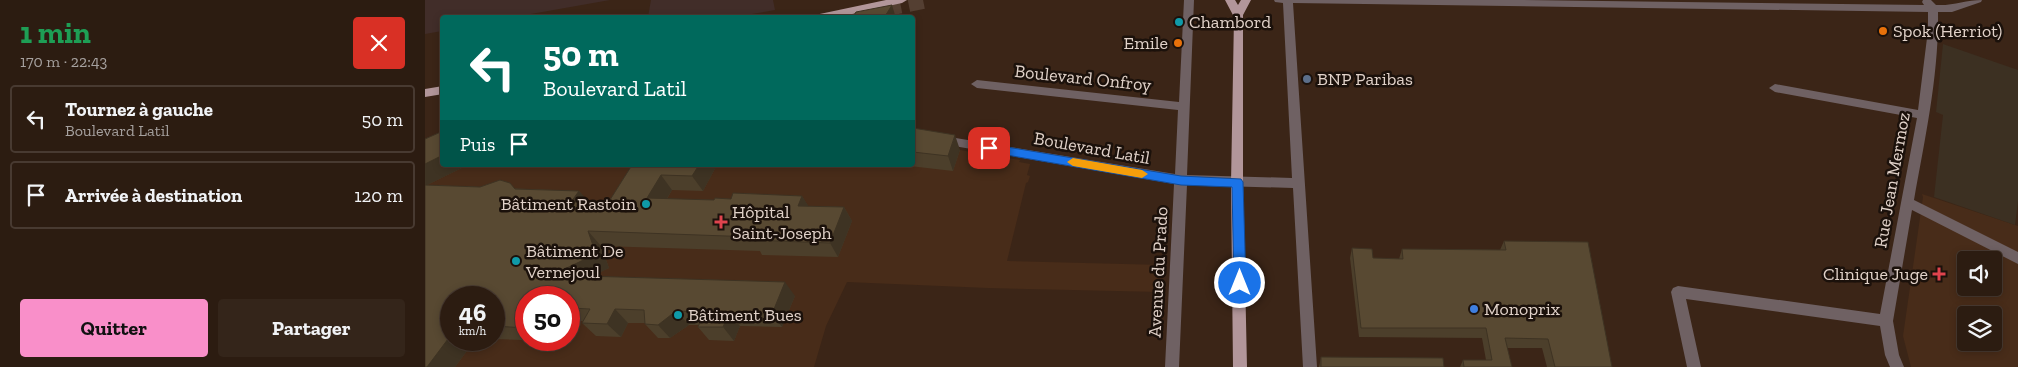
<!DOCTYPE html>
<html lang="fr">
<meta charset="utf-8">
<style>
:root{--surface:#2c1c11;--page:#34251a;--text:#f1f3f6;--muted:#a6a19f;--line:#483a31;--accent:#f98fc9}
body{margin:0;font-family:"Zilla Slab",serif;background:var(--page);color:var(--text);height:100vh;display:flex;flex-direction:column;font-size:19px;white-space:nowrap}
*{box-sizing:border-box;margin:0}
p{font-size:16px;color:var(--muted)}
.icon{flex:none;width:28px;height:28px;fill:none;stroke:currentColor;stroke-width:2;stroke-linecap:round;stroke-linejoin:round}
.map{position:relative;flex:1;overflow:hidden}
.sheet{display:flex;flex-direction:column;background:var(--surface);width:425px}
.sheet>*{flex:none}
.banner{position:absolute;left:15px;top:15px;width:475px;height:152px;border-radius:5px;box-shadow:0 2px 8px #0003,0 0 0 1px var(--line);background:#00695c;color:#fff;overflow:hidden}
.tools{position:absolute;left:1532px;top:251px;display:grid;gap:10px}
.tools a{display:grid;place-items:center;width:45px;height:45px;border-radius:5px;background:var(--surface);box-shadow:0 2px 8px #0003,0 0 0 1px var(--line);font-size:25px}
.speed{position:absolute;left:15px;top:286px;display:flex;gap:10px;font-size:25px;font-weight:700;text-align:center}
.speed>*{display:grid;place-content:center;width:65px;height:65px;border-radius:50%;background:var(--surface);box-shadow:0 2px 8px #0003,0 0 0 1px var(--line);line-height:1}
.speed small{font-size:12px;font-weight:400}
.speed .limit{border:8px solid #d22;background:#fff;color:#111}
.pin{position:absolute;display:grid;place-items:center;width:42px;height:42px;color:#fff;margin:-21px;border-radius:10px;box-shadow:0 2px 8px #0006}
.me{position:absolute;width:55px;margin:-28px;rotate:0deg;stroke-linejoin:round;filter:drop-shadow(0 0 4px #0008)}
.turn{display:flex;align-items:center;gap:18px;height:105px;padding:0 20px;font-size:22px}
.turn .icon{width:65px;height:65px;stroke-width:2.5}
.turn b{display:block;font-size:35px;line-height:42px}
.then{display:flex;align-items:center;height:48px;padding:0 20px;background:#0003;gap:10px;font-size:19px}
.round{display:grid;place-items:center;flex:none;width:52px;height:52px;border-radius:5px;background:var(--page)}
.overview{display:flex;align-items:center;justify-content:space-between;height:85px;padding:0 20px}
h1{font-size:30px;font-weight:700;line-height:38px;color:#1e9e55}
.action{display:flex;gap:10px;margin-top:auto;padding:10px 20px}
.action a{flex:1;height:58px;border-radius:5px;background:var(--accent);color:#111;font-size:20px;font-weight:700;line-height:58px;text-align:center}
.action a+a{background:var(--page);color:var(--text)}
ul{padding:0;list-style:none}
li{display:flex;align-items:center;gap:15px;height:68px;margin:0 10px 8px;padding:0 10px;border:2px solid var(--line);border-radius:5px}
li div{flex:1}
li b{display:block;font-size:19px}
li em{font-style:normal}
main{display:flex;flex:1;min-height:0}
.map>svg:first-child{display:block}
</style>
<main>
<section class="sheet">
<div class="overview"><div><h1>1 min</h1><p>170 m · 22:43</p></div><a class="round" style="background:#d93025;color:#fff"><svg class="icon" aria-label="close" viewBox="0 0 24 24"><path d="M6 6l12 12M18 6L6 18"/></svg></a></div>
<ul>
<li><svg class="icon" aria-label="left" viewBox="0 0 24 24"><path d="M17 20v-9H6M10 6l-5 5 5 5"/></svg><div><b>Tournez à gauche</b><p>Boulevard Latil</p></div><em>50 m</em></li>
<li><svg class="icon" aria-label="arrive" viewBox="0 0 24 24"><path d="M6 21V4h12l-3 4 3 4H6"/></svg><div><b>Arrivée à destination</b></div><em>120 m</em></li>
</ul>
<div class="action"><a>Quitter</a><a>Partager</a></div>
</section>
<div class="map">
<svg width="1593" height="367" viewBox="0 0 1593 367">
<rect width="100%" height="100%" fill="#3b2517"/>
<g fill="#412d29">
<path d="M0 0H185L89 17 18 18 17 31 0 34Z"/>
<path d="M226 0H348L350 10 309 17H223Z"/>
</g>
<g fill="#482c19" fill-rule="evenodd">
<path d="M488 142 595 160 594 162 605 164 602 175 605 176 603 182 601 183 582 261 738 265 736 292 563 288 422 282 401 326 389 367H0V162L18 165H488ZM26 298H69V340H26ZM101 298H144V340H101Z"/>
<path d="M1497 194 1593 226V367H1486L1478 336 1498 197ZM1541 260H1569V288H1541ZM1541 315H1569V342H1541Z"/>
</g>
<path fill="#3c3022" d="M1518 44 1593 70V201L1590 225 1509 197 1518 115 1511 112Z"/>
<g fill="none" stroke-linecap="round" stroke-linejoin="round">
<path stroke="#543f32" stroke-width="15" stroke-dasharray="15 8" stroke-linecap="butt" d="M416 18 505 0"/>
<path fill="#6f6163" fill-rule="evenodd" d="M759 0H769L762 175 867 178 858 3 850 2 849 0H1098L1499 5 1497 2 1498 0H1506L1511 5C1528 6 1541 0 1557 0L1556 2 1527 12H1513C1514 75 1500 138 1489 200L1593 252V264L1487 210 1468 321 1474 355 1479 367H1465L1460 355 1455 326 1261 299 1276 367H1262L1246 292 1248 288 1253 286 1455 314 1492 118 1350 92 1344 88 1350 84 1493 110 1503 30V12L868 3 892 367H878L868 188 762 185 754 367H740L749 184 488 139V131L750 174 753 110 552 88 546 84 552 80 754 102Z"/>
<g fill="#b2969a" fill-rule="evenodd">
<path d="M461 0H482L477 3 409 18H385L390 15Z"/>
<path d="M800 0H810L813 5 816 0H826L818 15V183L822 367H808L806 183 809 17Z"/>
<path d="M18 86V94L0 97V89Z"/>
</g>
</g>
<g fill="#4c3f2b">
<path d="M488 128 535 150 528 171 476 165H488Z"/>
<path d="M0 139 18 165H43L2 185 154 191 164 203H183L207 165H292L278 191 247 190 242 199 289 200 377 196 383 206 419 207 427 221 413 257 337 255 335 251 176 246 184 268 167 276 370 296 357 327 315 326 309 341 284 340 273 327V325H264L245 338H233L220 324V323H203L196 337 171 336 157 323 158 321H144V298H101V340H126L125 341 69 339V298H26V340H50L30 367H0Z"/>
<path d="M1079 241 1187 367H1122L1117 348H1082L1087 367H1035L1038 360H1061L1057 338 934 337 925 258 927 248 948 258 974 259 977 249 1075 250Z"/>
<path d="M896 357 1019 367H894Z"/>
</g>
<g fill="#3e3323">
<path d="M467 5 470 15 468 18H459Z"/>
<path d="M530 135 535 150 528 171 523 156Z"/>
<path d="M18 155V165H43L0 186V164Z"/>
<path d="M274 165H292L278 191 267 176Z"/>
<path d="M236 175 247 190 234 212 222 198Z"/>
<path d="M154 191 167 205 146 202Z"/>
<path d="M377 196 386 210 373 206Z"/>
<path d="M419 207 427 221 413 257 405 243Z"/>
<path d="M163 231 176 246 184 268 141 289 127 275Z"/>
<path d="M360 282 370 296 357 327 347 314Z"/>
<path d="M190 309 203 323 196 337 182 324Z"/>
<path d="M251 311 264 325 245 338 233 325Z"/>
<path d="M304 313 315 326 309 341 298 327Z"/>
<path d="M26 335V340H50L30 367H2Z"/>
</g>
<g fill="#584932" stroke="#3e3323">
<path d="M467 5 459 18H427L431 12Z"/>
<path d="M488 128 530 135 523 156 488 152Z"/>
<path d="M18 131V155L0 164V139Z"/>
<path d="M207 165H274L267 176 236 175 222 198 289 200 290 198 306 199 308 193 377 196 373 206 419 207 405 243 327 240 329 237 163 231 171 254 127 275 360 282 347 314 304 313 298 327H273L279 312 251 311 233 325 220 324 219 310 190 309 182 324 157 323 165 309 144 308V298H101V328L69 326V298H26V335L2 367H0V185L55 187 75 180 85 183 90 189 154 191 146 202 183 203Z"/>
<path d="M1079 241 1163 242 1187 367H1130L1123 339 1080 338 1087 367H1039L1038 360H1067L1061 328H936L927 248 947 249 948 258 978 259 977 249 1081 250Z"/>
<path d="M896 357 1018 358 1019 367H896Z"/>
</g>
<path fill="#1a73e8" stroke="#114b97" d="M564 144 756 176 816 179 818 182 821 283 819 287 815 288 810 287 809 283 807 187 756 185 564 152 559 148Z"/>
<path fill="#f59e0b" d="M648 158 717 170 723 174 717 178 648 166 642 162Z"/>
<g fill="#0f9aa8" stroke="#1b110b" stroke-width="2">
<circle cx="754" cy="22" r="5"/>
<circle cx="221" cy="204" r="5"/>
<circle cx="91" cy="261" r="5"/>
<circle cx="253" cy="315" r="5"/>
</g>
<g fill="#e8710a" stroke="#1b110b" stroke-width="2">
<circle cx="1458" cy="31" r="5"/>
<circle cx="753" cy="43" r="5"/>
</g>
<circle fill="#5c6f8a" stroke="#1b110b" stroke-width="2" cx="882" cy="79" r="5"/>
<g fill="#e0444e" stroke="#1b110b" stroke-width="2">
<path d="M293.5 214.5h5v5h5v5h-5v5h-5v-5h-5v-5h5z"/>
<path d="M1511.5 266.5h5v5h5v5h-5v5h-5v-5h-5v-5h5z"/>
</g>
<circle fill="#3f7fe0" stroke="#1b110b" stroke-width="2" cx="1049" cy="309" r="5"/>
<g text-anchor="middle" dominant-baseline="central" stroke-width="5" stroke-linejoin="round" paint-order="stroke">
<g font-size="18" fill="#e1d2c9" stroke="#1b110b" text-anchor="start">
<text x="764" y="22">Chambord</text>
<text x="1468" y="31">Spok (Herriot)</text>
<text x="743" y="43" text-anchor="end">Emile</text>
<text x="892" y="79">BNP Paribas</text>
<text x="211" y="204" text-anchor="end">Bâtiment Rastoin</text>
<text x="307" y="212">Hôpital<tspan x="307" dy="21">Saint-Joseph</tspan></text>
<text x="101" y="251">Bâtiment De<tspan x="101" dy="21">Vernejoul</tspan></text>
<text x="1503" y="274" text-anchor="end">Clinique Juge</text>
<text x="1059" y="309">Monoprix</text>
<text x="263" y="315">Bâtiment Bues</text>
</g>
<g font-size="18" fill="#e1d2c9" stroke="#1b110b">
<text transform="translate(658 78) rotate(6)">Boulevard Onfroy</text>
<text transform="translate(667 148) rotate(10)">Boulevard Latil</text>
<text transform="translate(1467 180) rotate(-80)">Rue Jean Mermoz</text>
<text transform="translate(733 272) rotate(-87)">Avenue du Prado</text>
</g>
</g>
</svg>
<div class="tools">
<a><svg class="icon" aria-label="sound" viewBox="0 0 24 24"><path d="M4 9h4l5-4v14l-5-4H4zM17 9q2 3 0 6"/></svg></a>
<a><svg class="icon" aria-label="layers" viewBox="0 0 24 24"><path d="M12 4l9 5-9 5-9-5zM3 14l9 5 9-5"/></svg></a>
</div>
<div class="speed"><div>46<small>km/h</small></div><div class="limit">50</div></div>
<div class="pin" style="left:564px;top:148px;background:#d93025"><svg class="icon" aria-label="arrive" viewBox="0 0 24 24"><path d="M6 21V4h12l-3 4 3 4H6"/></svg></div>
<svg class="me" style="left:815px;top:283px" viewBox="-20 -20 40 40"><circle r="17" fill="#1a73e8" stroke="#fff" stroke-width="3"/><path d="M0-11L8 9 0 5-8 9z" fill="#fff"/></svg>
<div class="banner">
<div class="turn"><svg class="icon" aria-label="left" viewBox="0 0 24 24"><path d="M17 20v-9H6M10 6l-5 5 5 5"/></svg><div><b>50 m</b>Boulevard Latil</div></div>
<div class="then">Puis<svg class="icon" aria-label="arrive" viewBox="0 0 24 24"><path d="M6 21V4h12l-3 4 3 4H6"/></svg></div>
</div>
</div>
</main>
